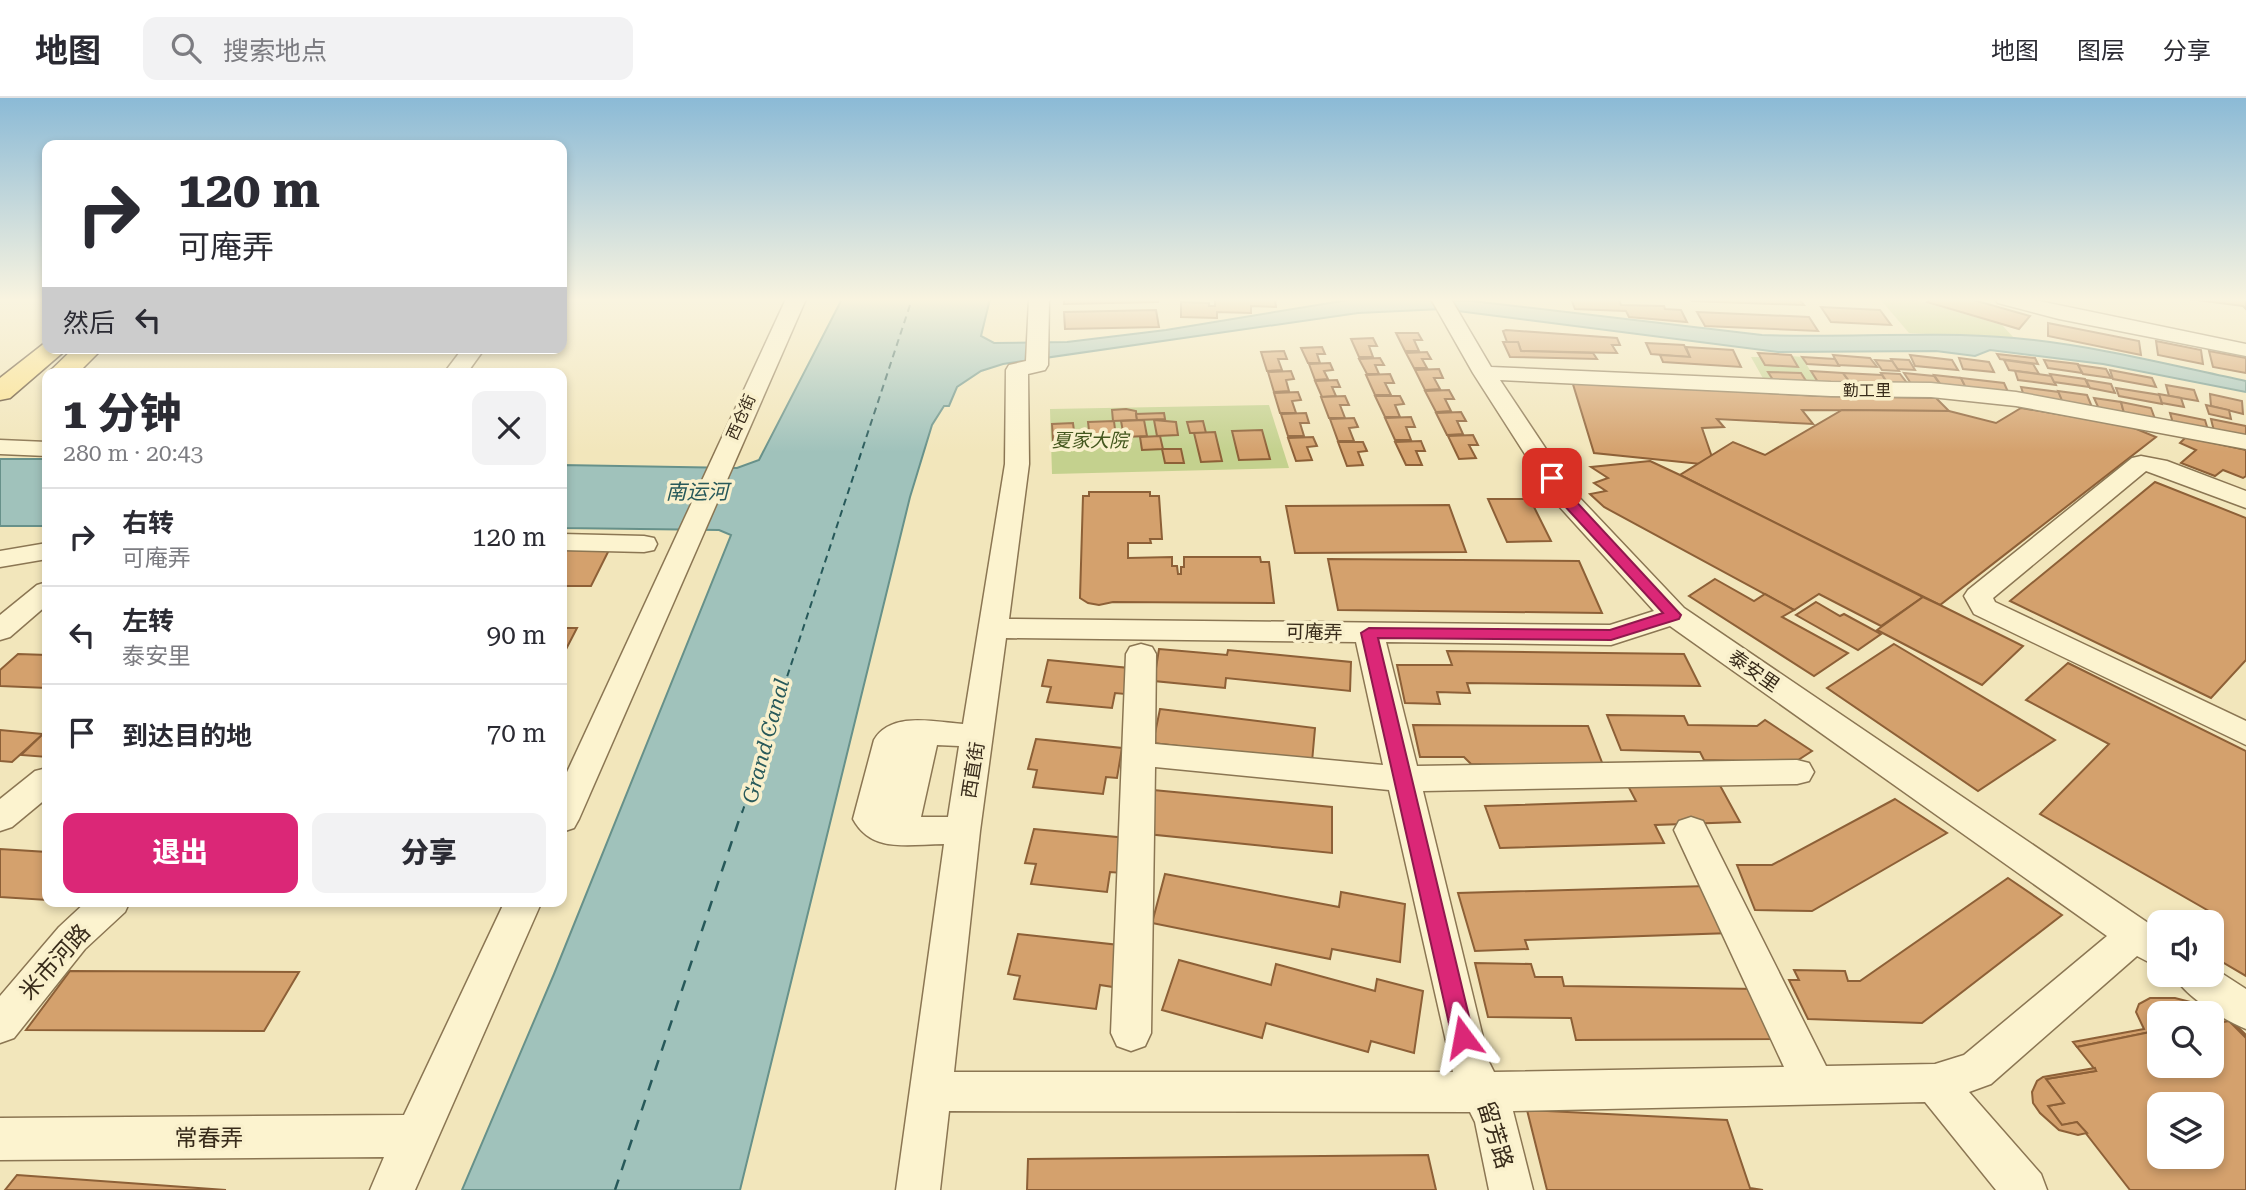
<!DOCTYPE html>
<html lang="zh">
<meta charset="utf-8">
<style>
:root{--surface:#fff;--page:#f2f2f3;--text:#2b2b33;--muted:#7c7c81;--line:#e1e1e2;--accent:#db2777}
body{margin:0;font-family:"Roboto Serif","Noto Sans SC",serif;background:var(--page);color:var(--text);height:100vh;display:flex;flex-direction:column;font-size:26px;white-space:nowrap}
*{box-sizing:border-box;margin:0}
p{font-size:23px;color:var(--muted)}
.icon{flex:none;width:38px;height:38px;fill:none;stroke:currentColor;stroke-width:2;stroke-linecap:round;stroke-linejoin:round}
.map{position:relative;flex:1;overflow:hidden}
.sheet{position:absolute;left:42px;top:270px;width:525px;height:539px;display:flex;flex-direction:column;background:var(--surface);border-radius:14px;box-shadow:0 4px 10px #0003}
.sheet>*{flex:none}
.guide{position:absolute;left:42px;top:42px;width:525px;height:214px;border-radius:14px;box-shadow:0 4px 10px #0003;background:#fff;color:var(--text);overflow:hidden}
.buttons{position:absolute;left:2147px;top:812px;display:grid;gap:14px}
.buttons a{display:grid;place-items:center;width:77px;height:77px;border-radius:14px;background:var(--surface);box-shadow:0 4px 10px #0003;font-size:35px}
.pin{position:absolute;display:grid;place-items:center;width:60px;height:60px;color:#fff;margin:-30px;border-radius:14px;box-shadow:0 4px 10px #0006}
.me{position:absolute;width:77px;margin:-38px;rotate:347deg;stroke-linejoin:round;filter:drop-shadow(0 0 5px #0008)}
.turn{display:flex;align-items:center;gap:24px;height:147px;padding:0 21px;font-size:32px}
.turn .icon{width:91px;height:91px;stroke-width:2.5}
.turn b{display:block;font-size:49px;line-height:60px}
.then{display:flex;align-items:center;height:66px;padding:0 21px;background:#0003;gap:14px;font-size:26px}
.round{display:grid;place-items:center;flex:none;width:74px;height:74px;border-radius:14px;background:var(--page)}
.head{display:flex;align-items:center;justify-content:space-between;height:119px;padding:0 21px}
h1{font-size:42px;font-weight:800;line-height:52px}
.button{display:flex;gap:14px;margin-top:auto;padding:14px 21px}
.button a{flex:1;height:80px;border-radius:14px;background:var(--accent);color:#fff;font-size:28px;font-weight:800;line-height:80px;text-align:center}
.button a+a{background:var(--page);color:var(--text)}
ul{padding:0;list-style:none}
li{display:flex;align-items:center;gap:21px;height:98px;padding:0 21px;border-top:2px solid var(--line)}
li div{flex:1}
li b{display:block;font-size:26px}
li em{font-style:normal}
header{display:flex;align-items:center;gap:42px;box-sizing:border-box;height:98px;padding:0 35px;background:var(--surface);border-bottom:2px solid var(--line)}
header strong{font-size:33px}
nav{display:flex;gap:38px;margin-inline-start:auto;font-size:24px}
.search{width:490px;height:63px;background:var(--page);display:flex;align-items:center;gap:18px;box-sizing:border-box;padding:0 24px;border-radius:14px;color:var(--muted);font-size:26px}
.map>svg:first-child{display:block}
</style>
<header>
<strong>地图</strong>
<div class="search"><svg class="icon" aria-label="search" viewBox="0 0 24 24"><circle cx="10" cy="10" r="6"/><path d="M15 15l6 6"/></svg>搜索地点</div>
<nav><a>地图</a><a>图层</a><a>分享</a></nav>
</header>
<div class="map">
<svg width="2246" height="1092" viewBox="0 0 2246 1092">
<rect width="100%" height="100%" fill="#f2e6bb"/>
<g fill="#c4d18e">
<path d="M1880 201H1913L2002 227 2014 240 1909 235Z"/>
<path d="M1758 255 1802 259 1819 287 1765 284 1751 259H1760Z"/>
<path d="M1269 307 1289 370 1052 376 1050 311Z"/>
</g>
<g fill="#a0c2bb" stroke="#67918a" stroke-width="2">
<path d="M842 201H990L981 238 994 245 1067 244 1166 232 1354 201 1472 203 1762 237C1846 240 1930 233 2014 240 2092 247 2170 267 2246 283V294L2103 266 1990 252 1975 258 1936 253 1778 254 1442 211 1358 215 1003 266 981 273 957 289 949 308H944L932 327 910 399 740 1092H462L554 876 731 437 719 432 562 430V367L737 370 759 362Z"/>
<rect x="0" y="361" width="47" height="67"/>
</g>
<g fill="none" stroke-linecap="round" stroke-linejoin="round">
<path stroke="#27595a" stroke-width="2" stroke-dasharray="7 5" stroke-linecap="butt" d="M742 715 912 201"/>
<path stroke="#27595a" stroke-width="2.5" stroke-dasharray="11 10" stroke-linecap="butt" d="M615 1092 742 713"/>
</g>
<g fill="#d4a16d" stroke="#8d6037" stroke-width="2" fill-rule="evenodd">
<path d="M1064 201H1158V204L1064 206Z"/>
<path d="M1215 201H1275L1276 209 1251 208V215L1217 214V220L1181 219V204L1209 205V208H1215Z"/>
<path d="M1571 201H1619L1621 207 1664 208 1665 211 1681 212 1687 224 1629 219 1626 213 1575 211Z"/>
<path d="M1691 201H1799L1804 207 1692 203Z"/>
<path d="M1930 201H1970L2030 218 2019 231 1927 204Z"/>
<path d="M2189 201H2246V211L2243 208Z"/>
<path d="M1821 209 1880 212 1891 227 1831 224Z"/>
<path d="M1156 212 1159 229 1065 231 1064 214Z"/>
<path d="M1697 214 1809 219 1818 233 1705 228Z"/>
<path d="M2048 225 2139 243 2141 257 2048 238Z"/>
<path d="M1506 232 1617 240 1620 247H1612L1617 255 1521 253 1518 244H1507L1503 233Z"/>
<path d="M1396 235H1418L1422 242H1414L1419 253H1405Z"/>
<path d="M1373 240 1377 248H1369L1373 259H1359L1351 241Z"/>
<path d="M2156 243 2201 252 2203 266 2158 257Z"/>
<path d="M1503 244H1518L1521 253 1593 255 1597 261 1510 259Z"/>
<path d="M1646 245 1684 247 1690 259 1651 256Z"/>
<path d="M1322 249 1325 256H1317L1320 265H1308L1301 250Z"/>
<path d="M1686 249 1733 252 1741 269 1663 264 1660 257 1690 259Z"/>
<path d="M1284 253 1287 261H1278L1282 272 1267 273 1261 254Z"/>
<path d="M2209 253 2246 260V275L2213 269Z"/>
<path d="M1427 254 1431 261H1422L1427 270H1414L1406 255Z"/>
<path d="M1758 255 1791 257 1798 269 1765 267Z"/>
<path d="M1997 256 2035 260 2038 266 2000 261Z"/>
<path d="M1833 257 1870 260 1877 269 1838 267Z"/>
<path d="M1910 257 1952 262 1958 272 1915 268Z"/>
<path d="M1802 259 1835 261 1839 268 1807 266Z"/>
<path d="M1380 260 1384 267H1375L1379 276H1367L1359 261Z"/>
<path d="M1959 260 1989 264 1994 274 1963 271Z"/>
<path d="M1891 261 1909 262 1915 272 1897 271Z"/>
<path d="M1875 262 1892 263 1899 273 1882 272Z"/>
<path d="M2004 262 2033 266 2039 276 2009 272Z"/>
<path d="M2044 262 2078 266 2082 275 2048 270Z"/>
<path d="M1330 265 1333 272 1324 273 1328 281 1315 282 1309 266Z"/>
<path d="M2078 267 2106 271 2111 280 2083 276Z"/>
<path d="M1439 271 1443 280H1434L1440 291 1425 292 1415 272Z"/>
<path d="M2110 272 2152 280 2156 289 2113 281Z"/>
<path d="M1291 273 1294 281 1286 282 1289 293 1274 294 1268 274Z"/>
<path d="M1811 273 1843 275 1851 286 1818 284Z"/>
<path d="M2015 273 2052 278 2056 287 2018 282Z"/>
<path d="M1768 274 1801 275 1808 286 1775 285Z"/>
<path d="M1843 275 1882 277 1888 286 1850 284Z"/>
<path d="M1881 275 1900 276 1907 285 1887 284Z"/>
<path d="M1904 275 1934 278 1942 289 1912 287Z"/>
<path d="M1390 276 1394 285H1385L1391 297H1375L1366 277Z"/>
<path d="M2050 276 2085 281 2089 289 2054 284Z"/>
<path d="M1934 277 1961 280 1966 290 1941 287Z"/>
<path d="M1961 280 2004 285 2009 296 1966 290Z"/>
<path d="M1337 282 1340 289H1332L1336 298 1322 299 1315 283Z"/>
<path d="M2086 282 2111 286 2115 295 2090 290Z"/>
<path d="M1572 283 1817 298 1936 300 1949 313 1802 312 1813 326 1717 321 1724 329 1702 330 1712 359 1701 366 1594 355Z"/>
<path d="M2166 287 2194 292 2198 303 2169 298Z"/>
<path d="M2021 289 2059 294 2063 304 2024 298Z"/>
<path d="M2116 290 2160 297 2162 306 2119 298Z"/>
<path d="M1449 292 1454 301H1445L1451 313 1436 314 1425 293Z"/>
<path d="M2058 293 2087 297 2092 309 2063 305Z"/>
<path d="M1298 294 1301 302 1292 303 1296 315H1280L1274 295Z"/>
<path d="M2159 296 2181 300 2184 309 2162 305Z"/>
<path d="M2210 296 2242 303 2243 316 2211 308Z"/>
<path d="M1345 298 1349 307H1340L1345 320H1329L1321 299Z"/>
<path d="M1375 298H1400L1404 306 1395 307 1400 319H1385Z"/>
<path d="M2094 300 2121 304 2124 315 2099 311Z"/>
<path d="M2121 304 2151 310 2155 321 2124 315Z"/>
<path d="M2206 307 2229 312 2231 321 2209 316Z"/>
<path d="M2021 310 2129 328 2156 339 1940 507 1680 377 1733 344 1765 357 1842 312 1949 313 1996 325Z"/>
<path d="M1126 311 1136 313 1137 322 1113 323 1112 312Z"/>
<path d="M1461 314 1466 323H1457L1463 336 1447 337 1436 315Z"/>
<path d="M1164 315 1165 321 1137 322 1136 316Z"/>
<path d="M1306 315 1309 325H1300L1304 338H1288L1281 316Z"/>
<path d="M2170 315 2205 322 2208 332 2173 325Z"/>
<path d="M1411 319 1415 329H1406L1411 342H1395L1385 320Z"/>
<path d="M1354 320 1358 329 1349 330 1354 343H1338L1330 321Z"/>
<path d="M2211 321 2246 328V340L2214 333Z"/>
<path d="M1144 322 1147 338 1124 339 1121 323Z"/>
<path d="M1154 322 1176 324 1178 337 1157 338Z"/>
<path d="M1114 323 1116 340 1090 341 1088 324Z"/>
<path d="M1203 323 1206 335H1190L1187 324Z"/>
<path d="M1073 325 1075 341 1053 342 1052 326Z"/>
<path d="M1232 333 1262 332 1270 361 1239 362Z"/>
<path d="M1215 334 1222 363 1201 364 1194 335Z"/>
<path d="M1473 337 1478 347H1469L1476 360 1459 361 1448 338Z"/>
<path d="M1160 338 1163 351 1142 352 1140 339Z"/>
<path d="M1313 339 1317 348 1307 349 1312 362 1296 363 1288 340Z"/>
<path d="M2186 339 2246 352V378L2243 380 2223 372 2215 378 2181 365 2196 352 2180 345Z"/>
<path d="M1421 343 1425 353H1416L1422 367H1406L1395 344Z"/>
<path d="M1338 344H1363L1367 353 1358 354 1363 367 1347 368Z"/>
<path d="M1162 351H1181L1184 365H1165Z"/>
<path d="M1650 363 1680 377 1923 499 1881 528 1819 496 1794 512 1604 409 1590 396 1606 393 1594 385 1608 380 1591 369Z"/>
<path d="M2155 384 2246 420V562L2211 600 2010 503Z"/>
<path d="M1089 394H1150V398H1159L1162 441H1150L1151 445H1128V460L1172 459V468H1177L1178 476H1181V469H1184V459H1260L1261 464H1269L1274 505 1113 504 1099 507 1088 505 1080 500 1083 398H1089Z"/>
<path d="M1488 401H1530L1551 443 1507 444Z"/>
<path d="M1449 407 1466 454 1295 455 1286 408Z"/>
<path d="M562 448H611L591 488H562Z"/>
<path d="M1328 461 1579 463 1602 515 1338 512Z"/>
<path d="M1715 481 1754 503 1765 496 1794 512 1782 519 1848 555 1814 578 1689 498Z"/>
<path d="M1923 499 1940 507 2023 548 1982 587 1877 532Z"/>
<path d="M1816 504 1840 518 1844 516 1881 536 1858 552 1796 517Z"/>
<path d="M562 530H577L562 559Z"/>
<path d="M1894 546 2055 642 1978 693 1827 590Z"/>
<path d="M1159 551 1227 557 1228 552 1351 564 1350 593 1226 580 1225 590 1154 583Z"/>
<path d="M1447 553 1684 556 1700 588 1467 585 1470 595 1437 594 1440 606 1405 605 1397 567H1452Z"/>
<path d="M18 556 47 557V590L0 588V572Z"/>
<path d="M1048 562 1129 570 1125 596 1115 595 1112 610 1047 604 1051 589 1042 588Z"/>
<path d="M2068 565 2246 653V878L2212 858V824H2207L2214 816 2040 716 2109 646 2026 602Z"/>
<path d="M1160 611 1315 630 1312 664 1153 645Z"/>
<path d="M1607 617 1684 618 1688 627 1757 628 1765 622 1812 653 1795 664 1704 662 1700 654 1621 652Z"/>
<path d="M1413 627 1588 628 1603 667 1471 666 1464 659H1420Z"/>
<path d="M0 632 43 636 12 664 0 663Z"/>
<path d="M47 632V659L21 657 43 636Z"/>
<path d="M1036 641 1122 650 1117 680 1106 679 1103 696 1033 689 1037 672 1028 671Z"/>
<path d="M1717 682 1740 724 1655 727 1664 745 1500 750 1485 708 1636 703 1627 686Z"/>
<path d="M1153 692 1332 709V755L1147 736Z"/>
<path d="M1895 701 1947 735 1812 813 1755 812 1737 767H1772Z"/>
<path d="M1034 731 1127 740 1122 775 1110 774 1107 794 1031 786 1036 766 1025 765Z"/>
<path d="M0 751 47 754V802L0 799Z"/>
<path d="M1165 776 1339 809 1341 794 1405 806 1400 864 1332 851 1330 861 1152 825Z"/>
<path d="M2008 780 2062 817 1922 925 1808 921 1789 882H1799L1794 872 1845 873 1848 883H1860Z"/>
<path d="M1707 788 1731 835 1525 842 1528 851 1475 853 1458 795Z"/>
<path d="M1018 836 1119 847 1113 889 1100 887 1096 911 1014 901 1020 878 1008 876Z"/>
<path d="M1179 862 1271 887 1276 866 1375 893 1377 881 1423 893 1414 955 1371 943 1368 954 1266 925 1262 940 1162 912Z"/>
<path d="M1475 865 1531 866 1535 879H1562L1564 888 1758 891 1780 941 1576 942 1571 920 1488 919Z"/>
<path d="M70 873 299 874 264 933 26 932Z"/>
<path d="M2150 900H2175L2202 907 2232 923 2246 937V940L2229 923 2212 926V915H2187L2181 909 2154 914 2160 920V932L2077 949 2073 944 2144 931 2136 914 2139 906Z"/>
<path d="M2181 909 2187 915H2160V920L2154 914Z"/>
<path d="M2229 923 2246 940V1092H2130L2077 1024 2062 1027 2048 1008 2064 1005 2046 981 2096 973 2077 949 2160 932V968H2212V926ZM2160 1006H2212V1059H2160Z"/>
<path d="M2095 970 2096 973 2046 981 2064 1005 2048 1008 2062 1027 2077 1024 2087 1035 2078 1037 2059 1032 2040 1015 2033 1005 2032 994 2037 983 2043 979Z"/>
<path d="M1527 1012 1727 1022 1750 1090 1763 1092H1547Z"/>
<path d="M1428 1057 1436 1092H1027L1028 1061Z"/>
<path d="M17 1077 226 1092H5Z"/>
</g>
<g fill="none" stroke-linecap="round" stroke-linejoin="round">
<g stroke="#8b7653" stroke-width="3">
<g id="minor">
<path d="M786 201H806L579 721 574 730 562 734V685Z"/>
<path d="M1029 201H1049L1048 267 1045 272 1028 276 1029 366 1009 521 1610 527 1654 513 1557 406 1473 275 1431 201H1451L1491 269 1831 284 1931 285 2016 294 2246 337V351L2016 308 1931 299 1831 298 1500 282 1576 396 1684 510 2160 833V870L2137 858 1991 986 1969 994 2041 1076 2047 1092H1996L1925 1004 1513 1013 1533 1092H1489L1475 1024 1470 1014 949 1013 940 1092H896L944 746C908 746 872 756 853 721L874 642C891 613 935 624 963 626L1005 366 1006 272 1009 267 1026 263ZM1670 528 2107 838 1964 957 1935 966 1826 968 1703 723 1691 719 1679 723 1674 732 1784 969 1494 974 1489 964 1423 693 1797 686 1809 683 1814 674 1809 665 1797 662 1417 668 1386 544 1611 547ZM1006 540 1356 544 1383 667 1155 646 1156 556 1152 549 1141 546 1130 549 1126 556 1111 935 1117 948 1131 953 1145 948 1151 935 1155 669 1389 692 1453 974H954L980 733ZM937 647 959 648 948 719H921Z"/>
<path d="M1995 201H2029L2246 246V258L2059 221 1998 205Z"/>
<path d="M463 250H485L467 275H444Z"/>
<path d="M0 342 47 344V358L0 356Z"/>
<path d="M2141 358 2167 363 2246 393V410L2146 373 1993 500 1995 504 2246 623V647L1974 516 1964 498 1968 492 2132 360Z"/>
<path d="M562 436 644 438 654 440 657 446 654 452 644 454 562 452Z"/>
<path d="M47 445V461L0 469V453Z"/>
<path d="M47 484V507L10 539 0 542V517L37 487Z"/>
<path d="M47 670V700L12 729 0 733V701L35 673Z"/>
<path d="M87 803H130L125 814 85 851 14 940 0 945V898L59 829Z"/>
<path d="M505 803H542L415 1092H370L384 1059 0 1062V1020L404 1017Z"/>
<path d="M2212 869 2246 891V931C2224 922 2184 898 2174 877H2212Z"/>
</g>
</g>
<g stroke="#584329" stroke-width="3">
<g id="major">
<path d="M46 244 47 250H68L10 300 0 302V280Z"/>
<path d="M74 250H103L78 275H48Z"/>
</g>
</g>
<use href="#minor" fill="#fcf3cf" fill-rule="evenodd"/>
<use href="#major" fill="#fbe28e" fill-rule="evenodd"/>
</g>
<linearGradient id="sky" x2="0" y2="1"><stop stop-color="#8bbad6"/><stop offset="0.57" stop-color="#f9f4e0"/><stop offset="1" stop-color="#f9f4e0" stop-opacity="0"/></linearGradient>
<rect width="2246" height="354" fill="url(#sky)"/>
<path fill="#db2777" stroke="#8e194d" stroke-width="2" d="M1552 376 1557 377 1571 398 1681 517 1679 521 1611 542 1378 540 1474 939 1471 946 1463 949 1455 946 1452 939 1361 535 1369 530 1610 532 1663 515 1561 404 1546 380Z"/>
<g text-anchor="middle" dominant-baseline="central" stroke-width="7" stroke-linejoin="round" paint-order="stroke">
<g font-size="16" fill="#382b1a" stroke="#f9f0cc">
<text x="1867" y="292">勤工里</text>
<text transform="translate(741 319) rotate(-66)">西仓街</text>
</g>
<g font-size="19" font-style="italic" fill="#44571e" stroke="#f9f0cc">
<text x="1090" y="342">夏家大院</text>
</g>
<g font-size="19" fill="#382b1a" stroke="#f9f0cc">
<text transform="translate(1314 534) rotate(1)">可庵弄</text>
<text transform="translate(1754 573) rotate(35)">泰安里</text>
<text transform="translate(973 672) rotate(-81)">西直街</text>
</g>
<g font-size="21" font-style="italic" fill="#27595a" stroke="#f9f0cc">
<text x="697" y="394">南运河</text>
<text transform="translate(766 643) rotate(-75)">Grand Canal</text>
</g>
<g font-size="23" fill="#382b1a" stroke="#f9f0cc">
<text transform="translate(55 864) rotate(-48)">米市河路</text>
<text transform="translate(1495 1037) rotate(73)">留芳路</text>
<text x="209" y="1040">常春弄</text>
</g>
</g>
</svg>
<div class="buttons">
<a><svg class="icon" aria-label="sound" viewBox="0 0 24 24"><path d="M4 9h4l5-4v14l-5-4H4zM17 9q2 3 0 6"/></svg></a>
<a><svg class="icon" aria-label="search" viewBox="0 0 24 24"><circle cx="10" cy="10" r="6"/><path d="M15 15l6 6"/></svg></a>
<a><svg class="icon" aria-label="layers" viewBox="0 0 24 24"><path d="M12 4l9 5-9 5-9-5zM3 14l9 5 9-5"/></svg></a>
</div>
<div class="pin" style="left:1552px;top:380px;background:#d93025"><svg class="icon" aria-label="arrive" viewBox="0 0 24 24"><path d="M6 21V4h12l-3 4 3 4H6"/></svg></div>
<svg class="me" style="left:1463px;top:939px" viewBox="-20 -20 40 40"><path d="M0-17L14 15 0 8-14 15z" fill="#db2777" stroke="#fff" stroke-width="4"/></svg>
<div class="guide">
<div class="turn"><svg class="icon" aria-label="right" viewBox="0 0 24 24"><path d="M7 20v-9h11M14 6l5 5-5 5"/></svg><div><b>120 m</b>可庵弄</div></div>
<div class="then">然后<svg class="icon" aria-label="left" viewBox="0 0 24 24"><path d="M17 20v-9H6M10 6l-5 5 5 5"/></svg></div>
</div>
<section class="sheet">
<div class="head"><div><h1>1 分钟</h1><p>280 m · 20:43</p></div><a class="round"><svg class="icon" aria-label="close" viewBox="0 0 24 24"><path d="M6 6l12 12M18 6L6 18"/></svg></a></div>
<ul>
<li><svg class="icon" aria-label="right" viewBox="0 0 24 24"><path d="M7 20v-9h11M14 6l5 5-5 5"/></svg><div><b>右转</b><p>可庵弄</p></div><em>120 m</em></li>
<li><svg class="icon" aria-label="left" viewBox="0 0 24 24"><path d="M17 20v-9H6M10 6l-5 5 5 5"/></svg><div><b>左转</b><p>泰安里</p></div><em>90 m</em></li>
<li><svg class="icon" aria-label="arrive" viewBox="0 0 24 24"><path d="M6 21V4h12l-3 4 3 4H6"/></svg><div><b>到达目的地</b></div><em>70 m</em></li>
</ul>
<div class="button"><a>退出</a><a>分享</a></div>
</section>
</div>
